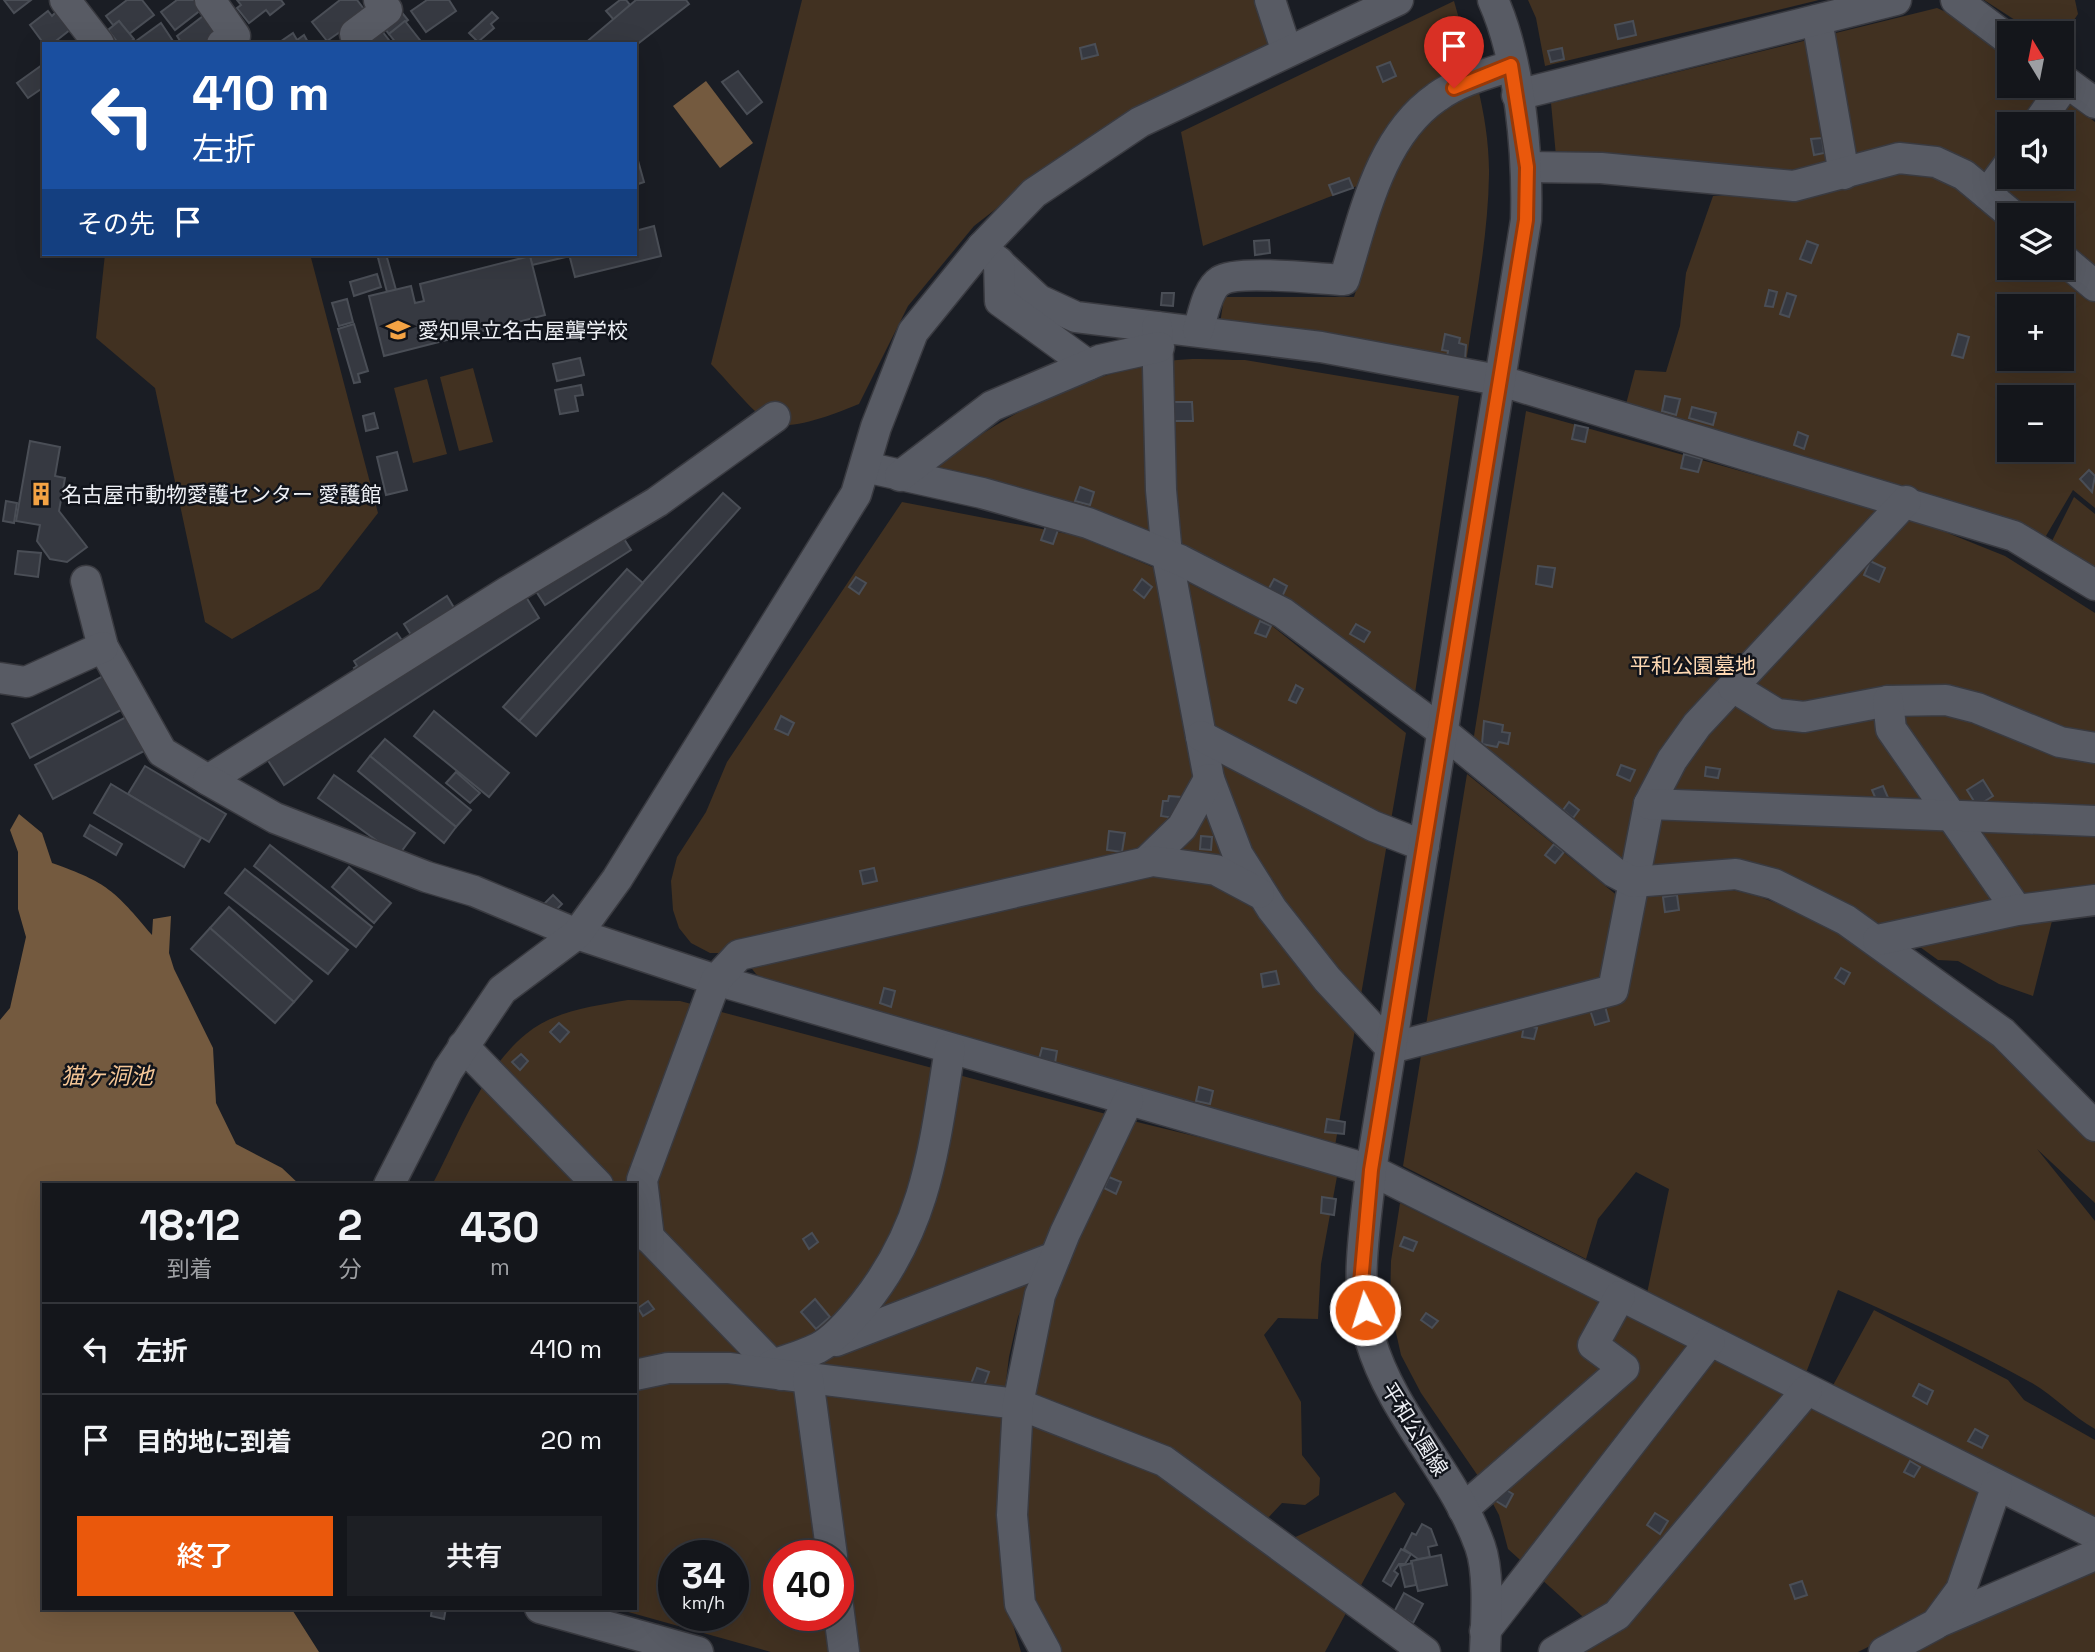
<!DOCTYPE html>
<html lang="ja">
<meta charset="utf-8">
<style>
:root{--surface:#14161b;--page:#1d1f24;--text:#f1f3f6;--muted:#9d9fa3;--line:#33353a;--accent:#ea580c}
body{margin:0;font-family:"Space Grotesk","Noto Sans JP",sans-serif;background:var(--page);color:var(--text);height:100vh;display:flex;flex-direction:column;font-size:26px;white-space:nowrap}
*{box-sizing:border-box;margin:0}
p{font-size:23px;color:var(--muted)}
.icon{flex:none;width:38px;height:38px;fill:none;stroke:currentColor;stroke-width:2;stroke-linecap:round;stroke-linejoin:round}
.map{position:relative;flex:1;overflow:hidden}
.panel{position:absolute;left:42px;top:1183px;width:595px;height:427px;display:flex;flex-direction:column;background:var(--surface);border-radius:0px;box-shadow:0 7px 28px #0002,0 0 0 2px var(--line)}
.panel>*{flex:none}
.top-card{position:absolute;left:42px;top:42px;width:595px;height:214px;border-radius:0px;box-shadow:0 7px 28px #0002,0 0 0 2px var(--line);background:#1a4fa0;color:#fff;overflow:hidden}
.needle{width:46px;rotate:350deg}
.tools{position:absolute;left:1997px;top:21px;display:grid;gap:14px}
.tools a{display:grid;place-items:center;width:77px;height:77px;border-radius:0px;background:var(--surface);box-shadow:0 7px 28px #0002,0 0 0 2px var(--line);font-size:35px}
.speed{position:absolute;left:658px;top:1540px;display:flex;gap:14px;font-size:35px;font-weight:700;text-align:center}
.speed>*{display:grid;place-content:center;width:91px;height:91px;border-radius:50%;background:var(--surface);box-shadow:0 7px 28px #0002,0 0 0 2px var(--line);line-height:1}
.speed small{font-size:18px;font-weight:400}
.speed .limit{border:10px solid #d22;background:#fff;color:#111}
.pin{position:absolute;display:grid;place-items:center;width:60px;height:60px;color:#fff;margin:-72px -30px;border-radius:50% 50% 50% 0;rotate:-45deg;box-shadow:0 0 7px #0007}
.pin .icon{rotate:45deg}
.me{position:absolute;width:77px;margin:-38px;rotate:355deg;stroke-linejoin:round;filter:drop-shadow(0 0 5px #0008)}
.turn{display:flex;align-items:center;gap:24px;height:147px;padding:0 35px;font-size:32px}
.turn .icon{width:91px;height:91px;stroke-width:2.5}
.turn b{display:block;font-size:49px;line-height:60px}
.then{display:flex;align-items:center;height:66px;padding:0 35px;background:#0003;gap:14px;font-size:26px}
.eta{display:flex;justify-content:space-evenly;align-items:center;height:119px;text-align:center}
.eta b{font-size:42px;font-weight:600;line-height:49px}
.action{display:flex;gap:14px;margin-top:auto;padding:14px 35px}
.action a{flex:1;height:80px;border-radius:0px;background:var(--accent);color:#fff;font-size:28px;font-weight:600;line-height:80px;text-align:center}
.action a+a{background:var(--page);color:var(--text)}
ul{padding:0;list-style:none}
li{display:flex;align-items:center;gap:21px;height:91px;padding:0 35px;border-top:2px solid var(--line)}
li div{flex:1}
li b{display:block;font-size:26px}
li em{font-style:normal}
.map>svg:first-child{display:block}
</style>
<div class="map">
<svg width="2095" height="1652" viewBox="0 0 2095 1652">
<rect width="100%" height="100%" fill="#1a1d24"/>
<g fill="#413121" fill-rule="evenodd">
<path d="M802 0H1260L1274 45 1032 181 974 226 908 306 859 404C839 412 790 433 769 422 756 416 724 377 711 364Z"/>
<path d="M1528 0H1819L1545 66 1536 18Z"/>
<path d="M1984 0H2075L2078 14 2062 38V33H2035Z"/>
<path d="M1454 1C1470 58 1490 116 1489 175 1488 238 1475 301 1466 363L1220 324 1224 297H1354L1389 186 1365 183 1203 246 1181 132Z"/>
<path d="M1937 8 1955 16 2009 57V86H2048L2095 122V275L2062 252V215H2021L1952 160 1765 183 1556 156 1551 103ZM2009 124H2062V177H2009Z"/>
<path d="M1880 169 1936 172 2009 224V268H2058L2095 300V508L2073 490 2043 541 1625 408 1635 370 1666 372 1680 326 1686 273 1713 196 1777 194ZM2009 306H2062V359H2009ZM2009 397H2062V450H2009Z"/>
<path d="M105 254H310L378 513 319 589 232 639 205 622 155 388 96 338Z"/>
<path d="M1245 360 1459 396 1414 700 1296 613 931 472C1001 414 1079 375 1170 361 1194 357 1220 360 1245 360Z"/>
<path d="M473 368 493 442 459 451 440 377Z"/>
<path d="M427 379 447 454 413 463 394 388Z"/>
<path d="M1526 411 1913 519 2005 556 2095 613V894L1877 927 1789 881 1646 871 1619 866 1473 742Z"/>
<path d="M2074 497 2095 514V572L2052 541Z"/>
<path d="M902 502 1078 536 1177 577 1271 625 1406 733 1335 1146 784 994 756 974 749 965 727 953H710L691 943 679 928 673 910 671 881 677 857 706 812 727 762Z"/>
<path d="M1467 774 1619 897C1656 902 1693 885 1730 890 1765 895 1794 911 1824 926 1928 980 2016 1056 2095 1141V1203L2037 1149 2095 1221V1429C2071 1416 2054 1395 2030 1382 1968 1347 1903 1319 1838 1290L1804 1378 1646 1298 1669 1189 1636 1172 1598 1219 1586 1259 1403 1166Z"/>
<path d="M2053 917 2033 996 1999 984 1958 961 1938 960 1902 934Z"/>
<path d="M628 1000 680 1001 1106 1114 1018 1317 1009 1357 1002 1414 1000 1515 1004 1594 1021 1652H771L614 1608H635V1185H432C459 1135 481 1071 526 1034 553 1011 594 1006 628 1000ZM674 1556H733V1615H674ZM779 1556H838V1615H779Z"/>
<path d="M1133 1121 1338 1171 1321 1264 1318 1319 1278 1318 1264 1335 1301 1402 1302 1455 1320 1478 1319 1495 1305 1505 1282 1503 1267 1519 1291 1539 1395 1492 1405 1504 1325 1652H1062C1053 1636 1039 1618 1034 1601 1016 1528 1028 1383 1050 1311 1069 1245 1105 1183 1133 1121Z"/>
<path d="M1400 1203 1986 1495 1950 1593 1924 1619 1858 1652H1579L1603 1635 1508 1549 1499 1515 1478 1476 1421 1393 1401 1355 1390 1306 1391 1261Z"/>
<path d="M1874 1310 2008 1380 2024 1400 2095 1440V1516L1831 1389Z"/>
<path d="M2095 1565V1652H1901Z"/>
</g>
<g fill="#745a3f">
<path d="M706 81 753 143 720 168 673 106Z"/>
<path d="M19 814 42 833 52 863C108 883 114 890 152 935L153 919 171 916 169 953 174 969 213 1048 216 1103 236 1144 282 1168 300 1185H44V1608H291L319 1652H0V1020L10 1008 26 937 18 909V852L10 830Z"/>
</g>
<g fill="#363941" stroke="#4a4e56" stroke-width="2">
<path d="M4 0H31L14 13Z"/>
<path d="M127 0H142L154 15 129 34 119 21 113 25 106 16Z"/>
<path d="M177 0H195L202 9 175 30 161 12Z"/>
<path d="M237 0H281L284 4 270 15 266 10 249 23 237 8 241 5Z"/>
<path d="M340 0H357L367 13 327 41 312 22Z"/>
<path d="M427 0H449L456 11 426 32 411 11Z"/>
<path d="M620 0H626L630 5 614 20 606 11Z"/>
<path d="M636 0H686L689 4 635 46 584 44Z"/>
<path d="M399 9 408 20 389 34 379 21Z"/>
<path d="M48 11 52 16 57 11 71 29 52 44H44L30 25Z"/>
<path d="M492 12 498 18 491 24 494 28 478 42 469 33Z"/>
<path d="M207 13 223 34 204 44H182L177 36Z"/>
<path d="M119 21 134 39 128 44H119L108 30Z"/>
<path d="M405 21 423 44H397L389 34Z"/>
<path d="M1633 21 1636 35 1618 39 1615 25Z"/>
<path d="M161 23 175 44H132Z"/>
<path d="M382 31 392 44H369L368 42Z"/>
<path d="M293 33 297 40 304 35 309 44H277Z"/>
<path d="M1095 44 1098 55 1082 59 1080 48Z"/>
<path d="M1562 48 1564 59 1551 62 1548 51Z"/>
<path d="M1390 62 1396 76 1383 82 1377 67Z"/>
<path d="M42 65 44 87 28 98 17 83Z"/>
<path d="M738 71 762 102 747 114 722 82Z"/>
<path d="M1822 138 1824 153 1814 155 1811 139Z"/>
<path d="M635 150 644 182 635 185Z"/>
<path d="M1349 178 1353 188 1333 195 1329 185Z"/>
<path d="M654 226 661 256 575 277 569 254H635V231Z"/>
<path d="M1269 240 1270 253 1255 255 1254 241Z"/>
<path d="M1807 241 1818 245 1811 263 1800 259Z"/>
<path d="M377 254H386L396 290 387 292Z"/>
<path d="M540 254H569L570 256 532 265 530 256Z"/>
<path d="M530 256 545 315 384 356 369 296 411 286 415 303 424 301 420 284Z"/>
<path d="M377 274 381 287 354 296 350 282Z"/>
<path d="M1769 290 1777 292 1773 307 1765 306Z"/>
<path d="M1162 293H1174L1173 306 1161 305Z"/>
<path d="M1787 293 1796 296 1789 317 1780 314Z"/>
<path d="M347 299 353 322 339 326 332 303Z"/>
<path d="M354 324 368 371 358 374 360 382 354 383 338 329Z"/>
<path d="M1445 334 1460 338 1459 343 1466 345 1465 360 1447 357 1448 351 1442 350Z"/>
<path d="M1958 334 1969 337 1963 358 1952 355Z"/>
<path d="M580 358 584 375 557 381 553 364Z"/>
<path d="M581 385 583 395 575 396 578 411 560 414 555 390Z"/>
<path d="M1665 396 1680 399 1676 415 1662 411Z"/>
<path d="M1173 402H1192L1193 421H1173Z"/>
<path d="M1692 407 1716 413 1713 425 1689 418Z"/>
<path d="M374 413 378 428 366 431 363 416Z"/>
<path d="M1575 425 1588 428 1585 442 1572 439Z"/>
<path d="M1798 432 1808 436 1804 449 1794 445Z"/>
<path d="M30 441 60 447 55 476 65 478 59 511 87 547 67 562 50 559 37 541 40 525 16 521Z"/>
<path d="M397 452 407 490 386 495 377 457Z"/>
<path d="M1684 454 1702 459 1698 472 1681 468Z"/>
<path d="M2089 470 2095 476 2092 492 2080 479Z"/>
<path d="M1080 487 1094 492 1090 505 1075 501Z"/>
<path d="M723 493 740 508 536 736 519 721Z"/>
<path d="M6 501 17 503 14 523 3 521Z"/>
<path d="M1046 526 1058 530 1053 544 1041 540Z"/>
<path d="M619 531 631 550 545 605 532 585Z"/>
<path d="M18 551 41 553 38 577 15 574Z"/>
<path d="M1870 561 1885 568 1879 582 1864 575Z"/>
<path d="M1538 566 1555 568 1552 587 1536 584Z"/>
<path d="M627 569 643 583 519 721 503 707Z"/>
<path d="M856 577 866 583 859 594 849 587Z"/>
<path d="M1142 579 1152 587 1144 598 1134 590Z"/>
<path d="M1274 579 1287 586 1282 597 1268 590Z"/>
<path d="M523 592 539 618 284 785 267 759Z"/>
<path d="M447 596 456 611 413 638 404 624Z"/>
<path d="M1260 621 1271 626 1266 637 1255 633Z"/>
<path d="M1356 624 1370 632 1364 642 1350 634Z"/>
<path d="M397 633 407 648 361 678 354 668 357 666 354 661Z"/>
<path d="M103 676 121 710 30 758 12 724Z"/>
<path d="M1296 685 1303 689 1296 703 1289 700Z"/>
<path d="M434 711 509 773 489 797 414 736Z"/>
<path d="M781 716 794 723 788 735 775 729Z"/>
<path d="M126 717 144 751 53 799 35 765Z"/>
<path d="M1484 721 1503 725 1502 732 1510 733 1508 744 1499 742 1497 747 1482 744Z"/>
<path d="M385 739 471 810 456 827 370 756Z"/>
<path d="M370 756 456 827 444 843 358 771Z"/>
<path d="M1621 765 1635 770 1630 781 1617 775Z"/>
<path d="M145 766 226 814 209 842 128 794Z"/>
<path d="M1706 767 1720 769 1718 778 1705 776Z"/>
<path d="M456 772 480 793 470 803 446 783Z"/>
<path d="M334 775 415 833 398 856 318 798Z"/>
<path d="M1983 780 1993 796 1977 806 1967 790Z"/>
<path d="M111 784 201 838 184 867 94 813Z"/>
<path d="M1883 786 1889 800 1878 804 1872 790Z"/>
<path d="M1169 796 1181 797 1174 818 1161 816 1163 801H1168Z"/>
<path d="M1569 802 1579 810 1573 818 1563 810Z"/>
<path d="M90 825 122 844 116 855 84 836Z"/>
<path d="M1109 831 1125 833 1122 852 1107 850Z"/>
<path d="M1201 836 1212 837 1211 850 1200 849Z"/>
<path d="M1554 844 1564 852 1555 863 1545 855Z"/>
<path d="M270 845 372 927 356 947 254 866Z"/>
<path d="M349 867 391 903 374 923 332 887Z"/>
<path d="M874 868 877 881 863 884 860 871Z"/>
<path d="M245 869 348 950 328 974 225 893Z"/>
<path d="M553 895 562 904 553 913 544 904Z"/>
<path d="M1677 895 1679 910 1665 912 1663 897Z"/>
<path d="M229 907 312 981 294 1002 210 928Z"/>
<path d="M210 928 294 1002 275 1023 191 949Z"/>
<path d="M1841 968 1850 973 1844 984 1835 978Z"/>
<path d="M1276 971 1279 984 1263 987 1261 974Z"/>
<path d="M884 988 895 991 891 1007 880 1003Z"/>
<path d="M1605 1006 1609 1021 1595 1025 1590 1010Z"/>
<path d="M559 1023 569 1032 560 1042 550 1032Z"/>
<path d="M1524 1025 1537 1028 1534 1039 1522 1037Z"/>
<path d="M1042 1048 1057 1051 1055 1063 1039 1059Z"/>
<path d="M521 1054 528 1061 520 1070 512 1062Z"/>
<path d="M1199 1087 1213 1091 1210 1104 1196 1101Z"/>
<path d="M1327 1119 1345 1122 1344 1134 1325 1132Z"/>
<path d="M1109 1177 1121 1182 1116 1194 1104 1188Z"/>
<path d="M1322 1197 1336 1199 1334 1215 1321 1213Z"/>
<path d="M812 1233 818 1242 809 1249 803 1239Z"/>
<path d="M1404 1237 1417 1242 1413 1251 1400 1246Z"/>
<path d="M815 1299 830 1317 816 1329 801 1312Z"/>
<path d="M648 1301 654 1309 643 1316 638 1308Z"/>
<path d="M1426 1313 1438 1321 1432 1328 1421 1320Z"/>
<path d="M977 1368 989 1372 983 1389 971 1384Z"/>
<path d="M1919 1384 1933 1391 1927 1404 1913 1396Z"/>
<path d="M1975 1429 1988 1436 1982 1448 1968 1441Z"/>
<path d="M1910 1461 1920 1467 1914 1477 1904 1472Z"/>
<path d="M1503 1488 1513 1494 1506 1507 1496 1501Z"/>
<path d="M1655 1513 1668 1521 1660 1534 1647 1525Z"/>
<path d="M1422 1524 1431 1529 1437 1545 1428 1547 1430 1557 1418 1559 1404 1549 1412 1533 1416 1535Z"/>
<path d="M1401 1549 1411 1554 1405 1564H1399L1394 1571 1398 1574 1391 1586 1383 1581Z"/>
<path d="M1441 1555 1447 1585 1418 1591 1411 1561Z"/>
<path d="M1412 1563 1416 1585 1405 1587 1400 1566Z"/>
<path d="M1802 1581 1807 1595 1795 1599 1790 1585Z"/>
<path d="M1404 1593 1423 1604 1413 1623 1394 1612Z"/>
<path d="M432 1608H446L444 1619 431 1616Z"/>
</g>
<g fill="none" stroke-linecap="round" stroke-linejoin="round">
<g stroke="#393a40" stroke-width="33">
<g id="minor">
<path d="M65 0 99 44"/>
<path d="M210 0 235 36 222 44"/>
<path d="M1270 0 1287 52"/>
<path d="M1956 0 2009 40"/>
<path d="M1817 20 1844 174"/>
<path d="M355 34 387 10 379 0"/>
<path d="M2062 79 2095 103"/>
<path d="M1517 95 1896 0"/>
<path d="M2037 124 2066 83"/>
<path d="M1527 167 1601 168 1794 186 1899 158 1936 162 1964 175 2012 215"/>
<path d="M1987 194 2009 164"/>
<path d="M982 247 1039 300 1076 317 1321 347 1498 380 2014 536 2095 585"/>
<path d="M2062 258 2095 286"/>
<path d="M999 262 1000 301 1088 365"/>
<path d="M1157 327 1161 490 1167 555 1209 779 1238 855 1272 909 1327 979 1391 1048 1613 990 1649 804 1672 760 1697 725 1906 501"/>
<path d="M1198 330C1203 316 1207 289 1220 281 1238 269 1319 279 1344 280 1364 217 1379 137 1437 97 1459 81 1486 74 1511 66"/>
<path d="M865 467 982 493 1088 523 1180 560 1283 613 1443 732 1614 872 1633 882 1736 874 1774 884 1846 920 2003 1033 2095 1126"/>
<path d="M900 476 992 406 1100 360 1159 347"/>
<path d="M86 581 103 647 162 752 208 780 507 592 657 502 775 417"/>
<path d="M0 678 26 682 103 647"/>
<path d="M1733 687 1777 714 1804 717 1888 701 1946 700 1977 708 2060 742 2095 748"/>
<path d="M1888 701 1891 729 2017 910"/>
<path d="M1201 736 1373 826 1424 846"/>
<path d="M208 780 275 818 427 877 474 891 577 934 716 980 1371 1170 2095 1534"/>
<path d="M1649 804 2095 821"/>
<path d="M1146 862 1182 827 1209 779"/>
<path d="M1878 940 2017 910 2095 900"/>
<path d="M463 1046 598 1185"/>
<path d="M389 1185 448 1070 502 990 577 934 617 879 856 494 876 427 913 332 982 247 1034 193 1140 122 1398 0"/>
<path d="M636 1224 782 1375"/>
<path d="M649 1238 642 1180 716 980 739 955 1152 861 1216 870 1259 893"/>
<path d="M836 1341 1055 1257"/>
<path d="M772 1365C787 1360 804 1355 818 1348 835 1339 852 1319 864 1304 928 1224 934 1146 950 1049"/>
<path d="M635 1375 668 1368H729L1018 1404 1164 1461 1425 1652"/>
<path d="M808 1379 832 1556"/>
<path d="M1463 1509 1624 1368 1593 1345 1620 1296"/>
<path d="M838 1606 844 1652"/>
<path d="M540 1608 698 1652"/>
<path d="M1939 1622 2095 1555"/>
<path d="M1485 1631 1710 1341"/>
<path d="M1046 1652 1020 1604 1012 1515 1018 1404 1040 1295 1065 1233 1128 1101"/>
<path d="M1485 1652C1486 1622 1490 1574 1480 1546 1453 1471 1393 1417 1370 1339 1353 1285 1366 1225 1371 1170L1526 220C1528 154 1520 60 1493 0"/>
<path d="M1554 1652 1617 1615 1807 1390"/>
<path d="M1884 1652 1936 1624 1961 1590 1997 1485"/>
</g>
</g>
<use href="#minor" stroke="#585b64" stroke-width="30"/>
</g>
<g fill="none" stroke-linecap="round" stroke-linejoin="round">
<g stroke="#983908" stroke-width="18">
<path id="route" d="M1365 1310 1361 1283 1371 1170 1526 220 1527 167 1511 65 1454 88"/>
</g>
<use href="#route" stroke="#ea580c" stroke-width="12"/>
</g>
<defs>
<g id="school-bare" transform="scale(1.89)"><path d="M0-5L7-2L0 1L-7-2ZM-4 1L0 2.5L4 1V4Q0 6-4 4Z" fill="#f4a344" stroke="#11141b" stroke-width="2.5" paint-order="stroke"/></g>
<g id="building-bare" transform="scale(1.89)"><path d="M-4-6H4V6H1V3H-1V6H-4ZM-2.5-4.3h1.7v1.8h-1.7ZM.8-4.3h1.7v1.8H.8ZM-2.5-1h1.7V.8h-1.7ZM.8-1h1.7V.8H.8Z" fill="#f4a344" stroke="#11141b" stroke-width="2.5" paint-order="stroke"/></g>
</defs>
<g fill-rule="evenodd">
<use href="#school-bare" x="398" y="330"/>
<use href="#building-bare" x="41" y="494"/>
</g>
<g text-anchor="middle" dominant-baseline="central" stroke-width="5" stroke-linejoin="round" paint-order="stroke">
<g font-size="21" fill="#edeff4" stroke="#11141b" text-anchor="start">
<text x="418" y="330">愛知県立名古屋聾学校</text>
<text x="61" y="494">名古屋市動物愛護センター 愛護館</text>
</g>
<g font-size="21" fill="#fed8b2" stroke="#11141b">
<text x="1693" y="665">平和公園墓地</text>
</g>
<g font-size="21" fill="#edeff4" stroke="#11141b">
<text transform="translate(1415 1429) rotate(58)">平和公園線</text>
</g>
<g font-size="23" font-style="italic" fill="#f5c696" stroke="#11141b">
<text x="107" y="1076">猫ヶ洞池</text>
</g>
</g>
</svg>
<div class="tools">
<a><svg class="needle" viewBox="-14 -14 28 28"><path d="M0-13l5 13h-10z" fill="#e53935"/><path d="M0 13l5-13h-10z" fill="#9d9fa3"/></svg></a>
<a><svg class="icon" aria-label="sound" viewBox="0 0 24 24"><path d="M4 9h4l5-4v14l-5-4H4zM17 9q2 3 0 6"/></svg></a>
<a><svg class="icon" aria-label="layers" viewBox="0 0 24 24"><path d="M12 4l9 5-9 5-9-5zM3 14l9 5 9-5"/></svg></a>
<a>+</a>
<a>−</a>
</div>
<div class="speed"><div>34<small>km/h</small></div><div class="limit">40</div></div>
<div class="pin" style="left:1454px;top:88px;background:#d93025"><svg class="icon" aria-label="arrive" viewBox="0 0 24 24"><path d="M6 21V4h12l-3 4 3 4H6"/></svg></div>
<svg class="me" style="left:1365px;top:1310px" viewBox="-20 -20 40 40"><circle r="17" fill="#ea580c" stroke="#fff" stroke-width="3"/><path d="M0-11L8 9 0 5-8 9z" fill="#fff"/></svg>
<div class="top-card">
<div class="turn"><svg class="icon" aria-label="left" viewBox="0 0 24 24"><path d="M17 20v-9H6M10 6l-5 5 5 5"/></svg><div><b>410 m</b>左折</div></div>
<div class="then">その先<svg class="icon" aria-label="arrive" viewBox="0 0 24 24"><path d="M6 21V4h12l-3 4 3 4H6"/></svg></div>
</div>
<section class="panel">
<div class="eta">
<div><b>18:12</b><p>到着</p></div>
<div><b>2</b><p>分</p></div>
<div><b>430</b><p>m</p></div>
</div>
<ul>
<li><svg class="icon" aria-label="left" viewBox="0 0 24 24"><path d="M17 20v-9H6M10 6l-5 5 5 5"/></svg><div><b>左折</b></div><em>410 m</em></li>
<li><svg class="icon" aria-label="arrive" viewBox="0 0 24 24"><path d="M6 21V4h12l-3 4 3 4H6"/></svg><div><b>目的地に到着</b></div><em>20 m</em></li>
</ul>
<div class="action"><a>終了</a><a>共有</a></div>
</section>
</div>
